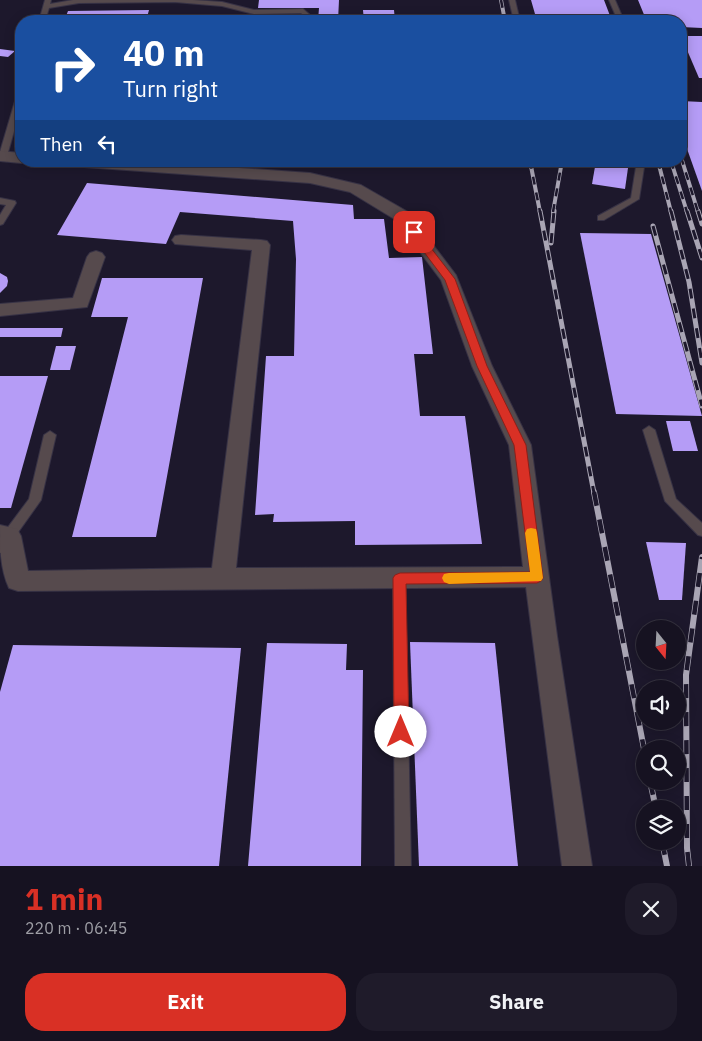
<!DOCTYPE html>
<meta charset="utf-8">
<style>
:root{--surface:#161221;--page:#1f1b2a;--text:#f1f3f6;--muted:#9e9ea5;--line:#35323f;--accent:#d93025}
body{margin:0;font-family:"IBM Plex Sans",sans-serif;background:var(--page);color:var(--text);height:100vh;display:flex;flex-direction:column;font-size:19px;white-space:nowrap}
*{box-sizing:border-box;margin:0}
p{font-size:16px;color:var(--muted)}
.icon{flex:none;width:28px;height:28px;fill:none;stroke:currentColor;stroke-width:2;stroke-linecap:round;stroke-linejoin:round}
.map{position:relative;height:866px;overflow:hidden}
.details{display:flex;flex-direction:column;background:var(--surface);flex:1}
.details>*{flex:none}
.banner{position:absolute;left:15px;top:15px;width:672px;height:152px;border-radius:20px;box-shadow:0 2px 12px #0003,0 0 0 1px var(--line);background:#1a4fa0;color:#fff;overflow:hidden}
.needle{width:32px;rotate:162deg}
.buttons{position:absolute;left:636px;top:620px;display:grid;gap:10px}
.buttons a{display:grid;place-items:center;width:50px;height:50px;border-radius:50%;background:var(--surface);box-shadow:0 2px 12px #0003,0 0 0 1px var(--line);font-size:25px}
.pin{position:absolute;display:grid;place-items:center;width:42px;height:42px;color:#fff;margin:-21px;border-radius:10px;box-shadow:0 2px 8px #0006}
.me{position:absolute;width:55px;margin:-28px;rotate:0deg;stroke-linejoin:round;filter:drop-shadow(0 0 4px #0008)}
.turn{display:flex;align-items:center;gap:18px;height:105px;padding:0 25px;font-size:22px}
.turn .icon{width:65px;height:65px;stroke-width:2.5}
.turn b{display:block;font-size:35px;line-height:42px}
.then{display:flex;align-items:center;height:48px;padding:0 25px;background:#0003;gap:10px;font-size:19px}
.round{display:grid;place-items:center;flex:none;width:52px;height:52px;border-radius:20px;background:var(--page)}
.headline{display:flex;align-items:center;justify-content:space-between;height:85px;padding:0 25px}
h1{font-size:30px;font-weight:800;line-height:38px;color:var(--accent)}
.button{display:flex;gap:10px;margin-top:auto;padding:10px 25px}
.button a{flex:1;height:58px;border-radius:20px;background:var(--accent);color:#fff;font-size:20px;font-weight:800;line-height:58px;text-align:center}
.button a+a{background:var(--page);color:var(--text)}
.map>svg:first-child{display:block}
</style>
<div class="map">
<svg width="702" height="866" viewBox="0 0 702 866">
<rect width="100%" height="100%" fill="#1d182c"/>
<g fill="#b59cf6">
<path d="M259 0H339L338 21H318L319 8H258Z"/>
<path d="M531 0H604L612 21H568L565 14H535Z"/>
<path d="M638 0H702V28L681 27V21H634L633 17H645Z"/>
<path d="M149 10 146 21H64L68 11Z"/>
<path d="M363 10H394L395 21H364Z"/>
<path d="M681 36H702V78H699Z"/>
<path d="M0 49 15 51 8 57 0 56Z"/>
<path d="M681 101 702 102V191L681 132Z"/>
<path d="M596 161H629L625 189 592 184Z"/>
<path d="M87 183 353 205 354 219H384L389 258 422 257 433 354H414L420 416H465L482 544 355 545V521L273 522 274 514 255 515 266 356H294L296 259 293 221 180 212 166 244 57 235Z"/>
<path d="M580 233 651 234 702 416 616 414Z"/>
<path d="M0 273 7 277 8 281 7 286 0 293Z"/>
<path d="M102 278H203L156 537H72L128 317H91Z"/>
<path d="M0 328H63L61 337H0Z"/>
<path d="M56 346H76L70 370H50Z"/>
<path d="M0 376H48L11 508H0Z"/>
<path d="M666 421H690L698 451H673Z"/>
<path d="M646 542 686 543 682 600H659Z"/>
<path d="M410 642 495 643 518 866H419Z"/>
<path d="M267 643 347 644 346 670H363L361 866H248Z"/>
<path d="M13 645 241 648 219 866H0V692Z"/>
</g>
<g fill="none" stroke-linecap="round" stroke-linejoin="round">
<g stroke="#373245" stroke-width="2">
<g id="service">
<path d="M45 0H51L50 4 73 0H193L222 2 254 10 303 9 317 21H310L301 13 254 14 222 6 175 2 79 3 49 8 45 21H39Z"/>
<path d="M509 0H515L520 21H514Z"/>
<path d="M609 0H615L624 21H618Z"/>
<path d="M18 91H21V106L7 156 3 159 0 158V152Z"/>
<path d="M637 161H645L639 199 604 220H598V216L631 198Z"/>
<path d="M0 198 15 201 16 203 3 224 0 225V215L6 205 0 204Z"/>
<path d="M649 426 655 430 676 499 702 523V536L698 535 665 501 643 430Z"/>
<path d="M50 431 56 435 41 500 4 552 0 553V538L29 499 44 435Z"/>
<path d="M399 573 404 574 405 578 411 866H395L393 578 394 574Z"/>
</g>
</g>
<g stroke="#373245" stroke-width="2">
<g id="minor">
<path d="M0 151 21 153V161H27L21 163 0 161Z"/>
<path d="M62 161H141L310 173 361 185 408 212 456 275 492 366 531 445 557 636 592 866H562L526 587 18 591 9 588C0 569 0 546 0 525L17 529 21 536 28 571 212 568 252 250 175 244 172 240 175 236 181 235 261 240 267 241 270 245 236 568 523 567 509 445 472 366 441 280 396 220 350 192 310 183 70 166 64 164Z"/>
<path d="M96 251 102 253 105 257 87 307 0 316V304L73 298 87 257 90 253Z"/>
</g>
</g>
<use href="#service" fill="#564a4d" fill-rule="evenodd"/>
<use href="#minor" fill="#564a4d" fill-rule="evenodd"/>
<g stroke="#a9a5b4" stroke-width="4">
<g id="rail-far2">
<path d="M501 0 505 21"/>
<path d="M532 17 533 21"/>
<path d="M681 157 698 212"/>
<path d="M530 161 540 212"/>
<path d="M658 161 671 212"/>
<path d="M671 161 687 212"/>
<path d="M553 212 562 161"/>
</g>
</g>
<g stroke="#a9a5b4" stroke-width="5">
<g id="rail-far1">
<path d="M540 211 594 493"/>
<path d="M671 211 689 282 702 363"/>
<path d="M687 211 702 258"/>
<path d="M698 211 702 224"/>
<path d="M653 226 702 406"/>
<path d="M551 243 554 211"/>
</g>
</g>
<g stroke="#a9a5b4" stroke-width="6">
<g id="rail">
<path d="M594 492 645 754"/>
<path d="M650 781 656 809"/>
<path d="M662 841 667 866"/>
<path d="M689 866 687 848 686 675 702 557"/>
</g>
</g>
<use href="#rail-far2" stroke="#1d182c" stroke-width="2.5" stroke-dasharray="8" stroke-linecap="butt"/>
<use href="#rail-far1" stroke="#1d182c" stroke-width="3" stroke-dasharray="10" stroke-linecap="butt"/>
<use href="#rail" stroke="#1d182c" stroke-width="4.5" stroke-dasharray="14" stroke-linecap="butt"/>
</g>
<path fill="#d93025" stroke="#8d1f18" d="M414 229 417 230 455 279 487 366 526 445 543 578 541 581 537 583 406 584 409 732 406 737 401 739 396 737 394 732 393 578 395 575 400 573 530 572 514 445 477 366 445 280 409 232Z"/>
<path fill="#f59e0b" d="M531 528 536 529 537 533 543 578 541 581 449 584 444 582 442 578 444 574 449 573 530 572 525 533 527 529Z"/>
</svg>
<div class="buttons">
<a><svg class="needle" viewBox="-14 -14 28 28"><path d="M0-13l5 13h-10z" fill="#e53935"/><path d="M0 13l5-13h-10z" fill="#9e9ea5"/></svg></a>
<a><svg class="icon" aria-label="sound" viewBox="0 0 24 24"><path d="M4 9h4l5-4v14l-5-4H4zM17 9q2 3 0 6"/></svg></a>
<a><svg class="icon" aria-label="search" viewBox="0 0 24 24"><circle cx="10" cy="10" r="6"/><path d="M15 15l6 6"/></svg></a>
<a><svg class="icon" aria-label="layers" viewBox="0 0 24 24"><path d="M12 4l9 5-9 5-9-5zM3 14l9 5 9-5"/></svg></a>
</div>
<div class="pin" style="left:414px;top:232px;background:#d93025"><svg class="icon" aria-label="arrive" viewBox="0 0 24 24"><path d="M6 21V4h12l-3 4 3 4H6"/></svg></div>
<svg class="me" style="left:401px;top:732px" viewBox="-20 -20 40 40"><circle r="19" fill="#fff"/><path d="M0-13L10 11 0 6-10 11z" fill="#d93025"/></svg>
<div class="banner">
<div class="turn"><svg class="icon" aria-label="right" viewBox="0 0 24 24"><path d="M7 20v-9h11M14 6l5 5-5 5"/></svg><div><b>40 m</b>Turn right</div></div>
<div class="then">Then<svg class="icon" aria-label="left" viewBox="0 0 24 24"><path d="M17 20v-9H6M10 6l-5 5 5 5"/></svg></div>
</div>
</div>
<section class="details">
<div class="headline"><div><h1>1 min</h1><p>220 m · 06:45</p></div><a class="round"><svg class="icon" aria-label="close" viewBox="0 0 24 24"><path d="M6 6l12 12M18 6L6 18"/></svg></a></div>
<div class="button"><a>Exit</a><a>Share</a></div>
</section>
